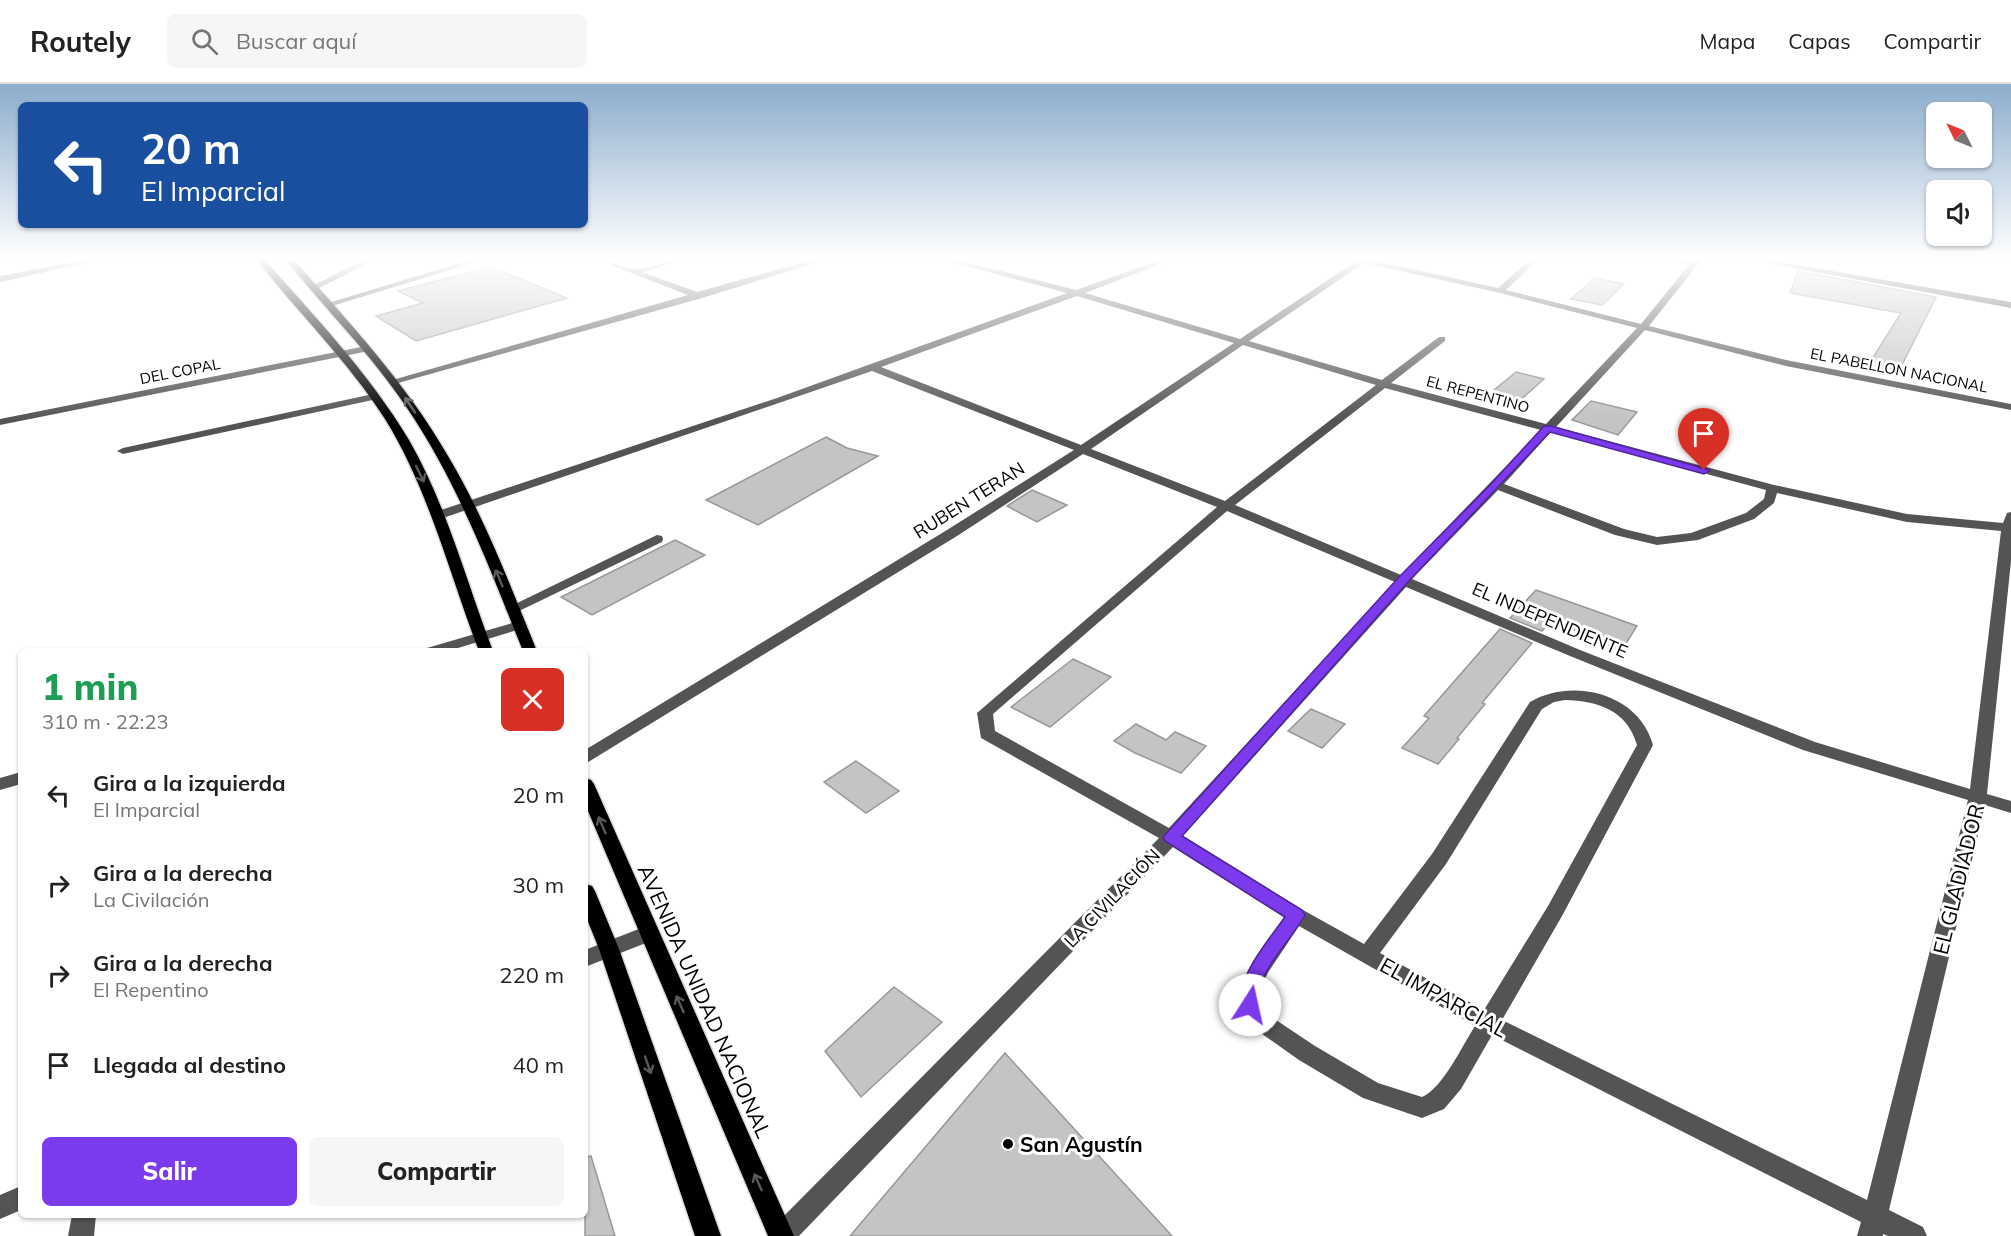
<!DOCTYPE html>
<html lang="es">
<meta charset="utf-8">
<style>
:root{--surface:#fff;--page:#f6f6f6;--text:#222;--muted:#767676;--line:#e0e0e0;--accent:#7c3aed}
body{margin:0;font-family:Mulish,sans-serif;background:var(--page);color:var(--text);height:100vh;display:flex;flex-direction:column;font-size:22px;white-space:nowrap}
*{box-sizing:border-box;margin:0}
p{font-size:20px;color:var(--muted)}
.icon{flex:none;width:33px;height:33px;fill:none;stroke:currentColor;stroke-width:2;stroke-linecap:round;stroke-linejoin:round}
.map{position:relative;flex:1;overflow:hidden}
.sheet{position:absolute;left:18px;top:564px;width:570px;height:570px;display:flex;flex-direction:column;background:var(--surface);border-radius:9px;box-shadow:0 2px 4px #0004}
.sheet>*{flex:none}
.hud{position:absolute;left:18px;top:18px;width:570px;height:126px;border-radius:9px;box-shadow:0 2px 4px #0004;background:#1a4fa0;color:#fff;overflow:hidden}
.needle{width:39px;rotate:313deg}
.buttons{position:absolute;left:1926px;top:18px;display:grid;gap:12px}
.buttons a{display:grid;place-items:center;width:66px;height:66px;border-radius:9px;background:var(--surface);box-shadow:0 2px 4px #0004;font-size:30px}
.pin{position:absolute;display:grid;place-items:center;width:51px;height:51px;color:#fff;margin:-62px -26px;border-radius:50% 50% 50% 0;rotate:-45deg;box-shadow:0 0 6px #0007}
.pin .icon{rotate:45deg}
.me{position:absolute;width:66px;margin:-33px;rotate:10deg;stroke-linejoin:round;filter:drop-shadow(0 0 4px #0008)}
.turn{display:flex;align-items:center;gap:21px;height:126px;padding:0 24px;font-size:27px}
.turn .icon{width:78px;height:78px;stroke-width:2.5}
.turn b{display:block;font-size:42px;line-height:51px}
.round{display:grid;place-items:center;flex:none;width:63px;height:63px;border-radius:9px;background:var(--page)}
.summary{display:flex;align-items:center;justify-content:space-between;height:102px;padding:0 24px}
h1{font-size:36px;font-weight:800;line-height:45px;color:#1e9e55}
.primary-button{display:flex;gap:12px;margin-top:auto;padding:12px 24px}
.primary-button a{flex:1;height:69px;border-radius:9px;background:var(--accent);color:#fff;font-size:24px;font-weight:800;line-height:69px;text-align:center}
.primary-button a+a{background:var(--page);color:var(--text)}
ul{padding:0;list-style:none}
li{display:flex;align-items:center;gap:18px;height:90px;padding:0 24px}
li div{flex:1}
li b{display:block;font-size:22px}
li em{font-style:normal}
header{display:flex;align-items:center;gap:36px;box-sizing:border-box;height:84px;padding:0 30px;background:var(--surface);border-bottom:2px solid var(--line)}
header strong{font-size:28px}
nav{display:flex;gap:33px;margin-inline-start:auto;font-size:21px}
.search{width:420px;height:54px;background:var(--page);display:flex;align-items:center;gap:15px;box-sizing:border-box;padding:0 21px;border-radius:9px;color:var(--muted);font-size:22px}
.map>svg:first-child{display:block}
</style>
<header>
<strong>Routely</strong>
<div class="search"><svg class="icon" aria-label="search" viewBox="0 0 24 24"><circle cx="10" cy="10" r="6"/><path d="M15 15l6 6"/></svg>Buscar aquí</div>
<nav><a>Mapa</a><a>Capas</a><a>Compartir</a></nav>
</header>
<div class="map">
<svg width="2011" height="1152" viewBox="0 0 2011 1152">
<rect width="100%" height="100%" fill="#fff"/>
<g fill="#c4c4c4" stroke="#989898" stroke-width="1.5">
<path d="M491 183 567 214 416 257 376 232 423 219 398 207Z"/>
<path d="M1798 187 1936 213 1898 289 1867 283 1901 229 1790 209Z"/>
<path d="M1595 194 1624 200 1602 221 1571 215Z"/>
<path d="M1516 288 1544 295 1517 319 1488 311Z"/>
<path d="M1591 317 1637 328 1618 351 1572 336Z"/>
<path d="M826 353 847 364 878 372 758 441 706 416Z"/>
<path d="M1032 406 1067 421 1037 438 1007 422Z"/>
<path d="M675 456 705 471 592 531 561 513Z"/>
<path d="M1536 506 1587 524 1637 542 1622 566 1594 556 1596 553 1550 538 1542 547 1510 534Z"/>
<path d="M1500 545 1532 559 1482 619 1485 620 1457 654 1459 655 1438 680 1402 664 1429 634 1424 632Z"/>
<path d="M1073 575 1111 593 1050 643 1011 623Z"/>
<path d="M1311 625 1345 640 1322 664 1288 647Z"/>
<path d="M1136 640 1166 656 1175 648 1206 662 1181 689 1135 669 1114 657Z"/>
<path d="M856 677 899 707 866 729 824 698Z"/>
<path d="M894 903 942 938 861 1013 825 967Z"/>
<path d="M1005 969 1172 1152H850Z"/>
<path d="M591 1072 615 1152H585V1073Z"/>
</g>
<g fill="none" stroke-linecap="round" stroke-linejoin="round">
<g stroke="#dbdbdb" stroke-width="3">
<g id="major">
<path d="M256 175H264C315 233 369 289 409 356 447 422 466 497 493 567H479C449 489 429 406 385 335 348 277 298 229 256 175Z"/>
<path d="M285 175H293C349 238 406 299 448 372 485 434 510 501 537 567H523C489 483 458 399 407 324 371 270 325 225 285 175Z"/>
<path d="M585 694 591 696 594 700 794 1152H768L585 720Z"/>
<path d="M585 800 592 802 595 807 619 865 721 1152H695L599 865 585 830Z"/>
</g>
</g>
<g fill="#545454" fill-rule="evenodd">
<path d="M87 175H104L0 198V192Z"/>
<path d="M366 175H377L317 205 310 203Z"/>
<path d="M473 175H486L332 222 325 220Z"/>
<path d="M595 175C610 175 624 186 636 185 653 184 669 175 687 175L642 188 697 208 815 175H828L702 214 398 299 389 297 688 211Z"/>
<path d="M940 175H954L1076 206 1162 175H1174L1085 209 1240 255 1356 177 1353 175H1368L1498 204 1530 175H1539L1506 206 1641 240 1689 181 1666 175 1692 177 1702 175 1649 242 1786 276 2011 320V326L1786 282 1645 246 1556 343 1774 401 1907 430 2003 439 2007 429 2011 428V477L1987 710 2011 717V729L1985 721 1889 1126 1923 1143 1927 1152H1888L1883 1150V1152H1857L1861 1138 1492 951 1461 1005 1444 1025 1422 1034 1363 1014 1299 976 1251 942 1239 921V906L1254 876 1284 833 1173 763 799 1152H769L773 1143 1159 754 981 654 977 629 1217 423 1083 370 957 452 585 680V666L947 446 1074 366 872 287 443 434H435L433 431 435 428 777 314 1067 209ZM1364 179 1500 209 1637 244 1546 340 1391 299 1445 257V253H1439L1382 296 1249 257ZM1077 212 1234 259 1081 361 881 283ZM1243 261 1376 301 1225 417 1091 365ZM1385 304 1541 346 1401 491 1235 421ZM1551 348 1766 406 1764 415 1746 429 1691 449 1657 453 1624 445 1504 400ZM1498 406 1615 451 1657 461 1698 456 1754 435 1774 419 1777 409 1907 438 2001 447 1970 705 1815 658 1580 566 1412 495ZM1227 427 1395 498 1169 744 995 647 993 630ZM1406 503 1570 572 1803 666 1968 716 1867 1116 1502 936 1562 832 1653 661C1639 610 1574 593 1530 618L1432 770 1364 860 1303 826 1183 752ZM1565 616C1598 617 1627 626 1637 661L1548 822 1484 926 1380 869 1446 780 1542 625 1554 618ZM1299 842 1475 942C1462 962 1443 1004 1422 1013L1378 999 1315 962 1267 930 1260 920 1259 906 1269 887Z"/>
<path d="M1745 175H1763L2011 218V224Z"/>
<path d="M366 262 369 263V267L0 341V335Z"/>
<path d="M373 310 378 313 377 315 123 370 117 367 123 364Z"/>
<path d="M657 451 662 452 663 455 662 458 517 528 512 529 505 525Z"/>
<path d="M519 537 524 538 526 541 524 544 448 567H425L427 564Z"/>
<path d="M21 688V700L0 706V694Z"/>
<path d="M649 841 656 843 659 849 656 855 585 883V866Z"/>
<path d="M21 1102V1126L0 1135V1111Z"/>
<path d="M72 1131H96L94 1152H68Z"/>
</g>
<use href="#major" fill="#000" fill-rule="evenodd"/>
</g>
<defs><path id="oneway-shaft" d="M-6 0H5M1.5-3L5.5 0L1.5 3" fill="none" stroke-width="1.6" stroke-linecap="round" stroke-linejoin="round" transform="scale(1.5)"/></defs>
<g stroke="#595959">
<use href="#oneway-shaft" transform="translate(410 321) rotate(-124)"/>
<use href="#oneway-shaft" transform="translate(420 390) rotate(64)"/>
<use href="#oneway-shaft" transform="translate(499 494) rotate(-113)"/>
<use href="#oneway-shaft" transform="translate(602 741) rotate(-113)"/>
<use href="#oneway-shaft" transform="translate(680 920) rotate(-114)"/>
<use href="#oneway-shaft" transform="translate(648 981) rotate(71)"/>
<use href="#oneway-shaft" transform="translate(758 1098) rotate(-114)"/>
</g>
<linearGradient id="sky" x2="0" y2="1"><stop stop-color="#8cadcc"/><stop offset="0.52" stop-color="#fff"/><stop offset="1" stop-color="#fff" stop-opacity="0"/></linearGradient>
<rect width="2011" height="336" fill="url(#sky)"/>
<path fill="#7c3aed" stroke="#51269a" stroke-width="1.5" d="M1544 342H1551L1710 386 1704 390 1550 348 1408 498 1182 752 1302 826 1305 831C1291 856 1268 877 1259 904 1257 912 1261 919 1257 927L1250 929 1244 927C1230 899 1269 856 1285 833L1165 757 1163 753 1399 493 1492 399Z"/>
<circle fill="#000" stroke="#fff" stroke-width="2" cx="1008" cy="1060" r="6"/>
<g text-anchor="middle" dominant-baseline="central" stroke-width="6" stroke-linejoin="round" paint-order="stroke">
<g font-size="15" fill="#000" stroke="#fff">
<text transform="translate(1899 286) rotate(11)">EL PABELLON NACIONAL</text>
<text transform="translate(180 287) rotate(-11)">DEL COPAL</text>
<text transform="translate(1478 310) rotate(15)">EL REPENTINO</text>
</g>
<g font-size="18" fill="#000" stroke="#fff">
<text transform="translate(969 416) rotate(-32)">RUBEN TERAN</text>
<text transform="translate(1550 536) rotate(23)">EL INDEPENDIENTE</text>
<text transform="translate(1112 814) rotate(-46)">LA CIVILACIÓN</text>
</g>
<g font-size="21" fill="#000" stroke="#fff">
<text transform="translate(1958 795) rotate(-76)">EL GLADIADOR</text>
<text transform="translate(1444 913) rotate(29)">EL IMPARCIAL</text>
<text transform="translate(705 917) rotate(66)">AVENIDA UNIDAD NACIONAL</text>
</g>
<g font-size="21" font-weight="bold" fill="#000" stroke="#fff" text-anchor="start">
<text x="1020" y="1060">San Agustín</text>
</g>
</g>
</svg>
<div class="buttons">
<a><svg class="needle" viewBox="-14 -14 28 28"><path d="M0-13l5 13h-10z" fill="#e53935"/><path d="M0 13l5-13h-10z" fill="#767676"/></svg></a>
<a><svg class="icon" aria-label="sound" viewBox="0 0 24 24"><path d="M4 9h4l5-4v14l-5-4H4zM17 9q2 3 0 6"/></svg></a>
</div>
<div class="pin" style="left:1704px;top:386px;background:#d93025"><svg class="icon" aria-label="arrive" viewBox="0 0 24 24"><path d="M6 21V4h12l-3 4 3 4H6"/></svg></div>
<svg class="me" style="left:1250px;top:921px" viewBox="-20 -20 40 40"><circle r="19" fill="#fff"/><path d="M0-13L10 11 0 6-10 11z" fill="#7c3aed"/></svg>
<div class="hud">
<div class="turn"><svg class="icon" aria-label="left" viewBox="0 0 24 24"><path d="M17 20v-9H6M10 6l-5 5 5 5"/></svg><div><b>20 m</b>El Imparcial</div></div>
</div>
<section class="sheet">
<div class="summary"><div><h1>1 min</h1><p>310 m · 22:23</p></div><a class="round" style="background:#d93025;color:#fff"><svg class="icon" aria-label="close" viewBox="0 0 24 24"><path d="M6 6l12 12M18 6L6 18"/></svg></a></div>
<ul>
<li><svg class="icon" aria-label="left" viewBox="0 0 24 24"><path d="M17 20v-9H6M10 6l-5 5 5 5"/></svg><div><b>Gira a la izquierda</b><p>El Imparcial</p></div><em>20 m</em></li>
<li><svg class="icon" aria-label="right" viewBox="0 0 24 24"><path d="M7 20v-9h11M14 6l5 5-5 5"/></svg><div><b>Gira a la derecha</b><p>La Civilación</p></div><em>30 m</em></li>
<li><svg class="icon" aria-label="right" viewBox="0 0 24 24"><path d="M7 20v-9h11M14 6l5 5-5 5"/></svg><div><b>Gira a la derecha</b><p>El Repentino</p></div><em>220 m</em></li>
<li><svg class="icon" aria-label="arrive" viewBox="0 0 24 24"><path d="M6 21V4h12l-3 4 3 4H6"/></svg><div><b>Llegada al destino</b></div><em>40 m</em></li>
</ul>
<div class="primary-button"><a>Salir</a><a>Compartir</a></div>
</section>
</div>
